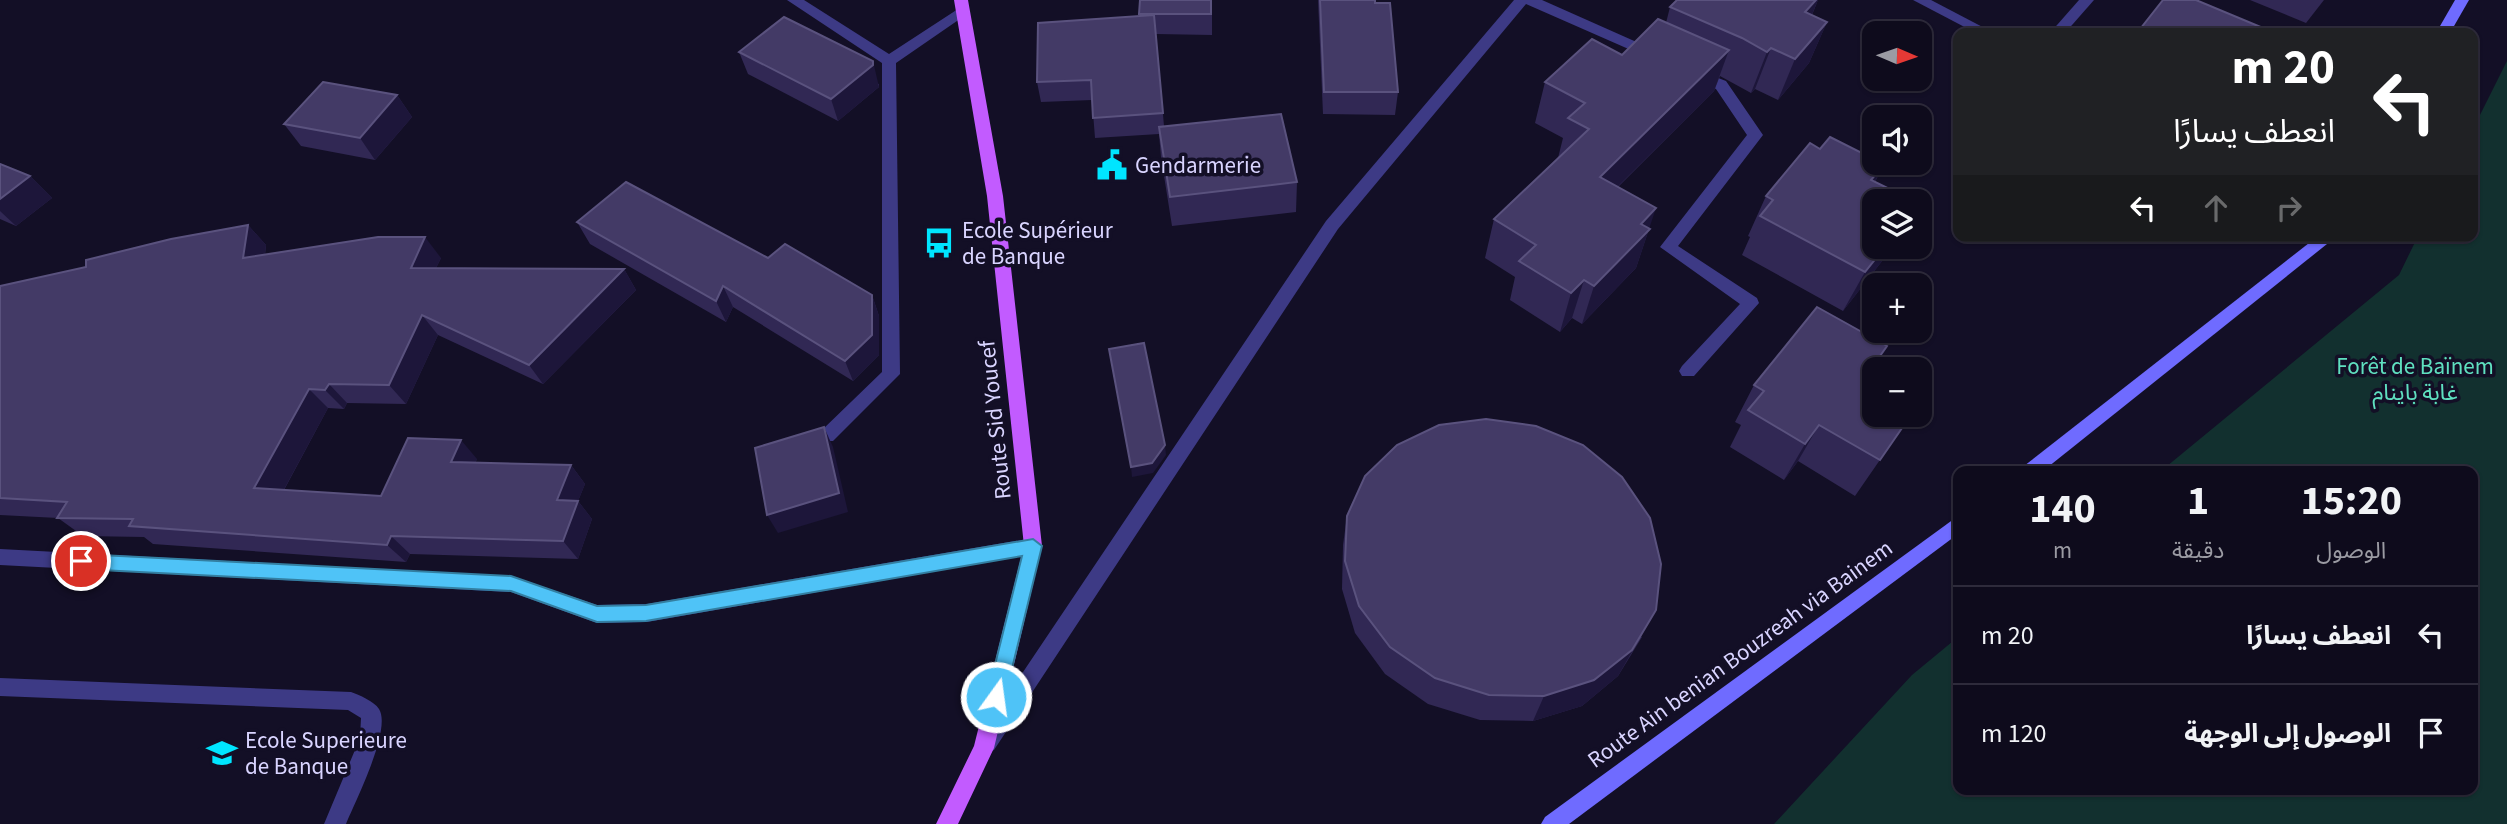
<!DOCTYPE html>
<html lang="ar">
<meta charset="utf-8">
<style>
:root{--surface:#0e0b1c;--page:#171425;--text:#f1f3f6;--muted:#9b9ba3;--line:#2e2b3b}
body{margin:0;font-family:"Source Sans 3","Noto Sans Arabic",sans-serif;background:var(--page);color:var(--text);direction:rtl;height:100vh;display:flex;flex-direction:column;font-size:26px;white-space:nowrap}
*{box-sizing:border-box;margin:0}
p{font-size:23px;color:var(--muted)}
.icon{flex:none;width:38px;height:38px;fill:none;stroke:currentColor;stroke-width:2;stroke-linecap:round;stroke-linejoin:round}
.map{position:relative;flex:1;overflow:hidden;direction:ltr}
.panel{position:absolute;left:1953px;top:466px;width:525px;height:329px;display:flex;flex-direction:column;background:var(--surface);border-radius:14px;box-shadow:0 2px 5px #0004,0 0 0 2px var(--line);direction:rtl}
.panel>*{flex:none}
.guide{position:absolute;left:1953px;top:28px;width:525px;height:214px;border-radius:14px;box-shadow:0 2px 5px #0004,0 0 0 2px var(--line);direction:rtl;background:#202124;color:#fff;overflow:hidden}
.needle{width:46px;rotate:92deg}
.buttons{position:absolute;left:1862px;top:21px;display:grid;gap:14px}
.buttons a{display:grid;place-items:center;width:70px;height:70px;border-radius:14px;background:var(--surface);box-shadow:0 2px 5px #0004,0 0 0 2px var(--line);font-size:35px}
.pin{position:absolute;display:grid;place-items:center;width:60px;height:60px;color:#fff;margin:-30px;border:4px solid #fff;border-radius:50%;box-shadow:0 2px 7px #0007}
.me{position:absolute;width:77px;margin:-38px;rotate:14deg;stroke-linejoin:round;filter:drop-shadow(0 0 5px #0008)}
.turn{display:flex;align-items:center;gap:24px;height:147px;padding:0 28px;font-size:32px}
.turn .icon{width:91px;height:91px;stroke-width:2.5}
.turn b{display:block;font-size:49px;line-height:60px}
.lanes{display:flex;align-items:center;height:66px;padding:0 28px;background:#0003;justify-content:center;gap:35px;direction:ltr}
.lanes .off{opacity:.35}
.eta{display:flex;justify-content:space-evenly;align-items:center;height:119px;text-align:center}
.eta b{font-size:42px;font-weight:700;line-height:49px}
ul{padding:0;list-style:none}
li{display:flex;align-items:center;gap:21px;height:98px;padding:0 28px;border-top:2px solid var(--line)}
li div{flex:1}
li b{display:block;font-size:26px}
li em{font-style:normal}
.map>svg:first-child{display:block}
</style>
<div class="map">
<svg width="2507" height="824" viewBox="0 0 2507 824">
<rect width="100%" height="100%" fill="#130f26"/>
<path fill="#12302f" d="M2507 61V824H1774L1912 675 1958 637V789H2473V471H2161L2399 275 2418 236H2473V129Z"/>
<g fill="none" stroke-linecap="round" stroke-linejoin="round">
<path fill="#3d3a85" fill-rule="evenodd" d="M0 678 351 692C359 695 374 701 379 709 392 729 355 802 346 824H324L360 738 361 718 348 710 0 696Z"/>
<g fill="#3d3a85" fill-rule="evenodd">
<path d="M787 0H804L889 54 958 9 963 7 970 12 896 63 900 374 833 441H821L818 436 821 431 882 372V63Z"/>
<path d="M1514 0H1542L1659 52 1661 55 1659 58H1649L1526 4 1338 229 994 750 987 753 980 750 977 743 980 736 1326 221Z"/>
<path d="M1913 0H1931L1994 33H1976Z"/>
<path d="M2079 0H2094L2065 33H2050Z"/>
<path d="M1695 69 1726 81 1763 135 1678 246 1757 298 1759 303 1694 376H1682L1679 371 1682 366 1740 304 1660 247 1747 135 1716 89 1690 77V71Z"/>
<path d="M1033 538 1040 540 1042 546 1040 552 1033 554 647 622 597 623 511 592 0 565V549L511 576 597 605 647 604Z"/>
</g>
<g fill="#6f6bff" fill-rule="evenodd">
<path d="M2455 0H2469L2450 33H2436Z"/>
<path d="M2318 236H2337L2043 471H2021L2024 466Z"/>
<path d="M1958 516V534L1569 824H1541L1545 817Z"/>
</g>
<path fill="#c25bff" fill-rule="evenodd" d="M954 0H968L1003 196 1042 546 994 748 958 824H936L974 746 1024 546 987 196Z"/>
</g>
<g fill="#312854">
<path d="M1140 0H1212V35L1156 34 1164 126 1297 182 1296 212 1172 226 1161 157 1159 134 1095 138 1092 100 1041 102 1037 82 1139 16Z"/>
<path d="M1318 0H1375L1398 92 1395 115 1323 114Z"/>
<path d="M1818 0 1812 15 1827 22 1809 63 1778 100 1755 89 1751 93 1720 76 1714 91 1618 187 1649 229 1636 268 1582 324 1572 318 1560 332 1510 300 1515 277 1485 258 1494 219 1558 158 1563 138 1535 123 1545 82 1622 55 1666 23 1670 7Z"/>
<path d="M2250 0H2324L2306 23Z"/>
<path d="M739 52 879 84V87L838 121 748 74Z"/>
<path d="M397 95 412 117 375 160 301 146 284 124Z"/>
<path d="M1820 149 1884 164 1875 182 1893 247 1843 311 1742 255 1750 237 1748 236 1766 196Z"/>
<path d="M0 164 30 176 52 198 16 226 0 219Z"/>
<path d="M577 222 768 258 872 295 879 316V355L853 381 733 307 726 322 590 244Z"/>
<path d="M248 225 266 245 265 255 441 258 436 268 624 269 636 290 543 384 438 335 406 404 347 403 344 409 328 408 284 490 381 496 477 459 475 463 571 465 585 484 578 501 592 519 578 559 410 554 406 562 153 544 144 537 83 536 58 518 0 515V286L86 267Z"/>
<path d="M1874 367 1911 415 1855 496 1798 461 1784 480 1730 447 1741 425 1735 422 1754 385Z"/>
<path d="M1347 516 1642 637 1618 676 1582 706 1533 721 1480 720 1428 704 1385 674 1355 633 1342 589 1343 545Z"/>
</g>
<g fill="#1d163a">
<path d="M1816 0H1818L1802 38 1805 12Z"/>
<path d="M1827 22 1809 63 1778 100 1795 59Z"/>
<path d="M1771 48 1755 89 1751 93 1767 52Z"/>
<path d="M1729 50 1714 91 1588 216 1600 177Z"/>
<path d="M873 61 879 87 838 121 831 99Z"/>
<path d="M397 95 412 117 375 160 360 138Z"/>
<path d="M1884 164 1863 204 1871 180Z"/>
<path d="M30 176 52 198 16 226 0 211V199Z"/>
<path d="M1656 208 1636 268 1582 324 1594 286 1641 224Z"/>
<path d="M248 225 266 245 262 279 243 258Z"/>
<path d="M425 237 441 258 426 288 411 268Z"/>
<path d="M1885 247H1893L1843 311 1865 272Z"/>
<path d="M624 269 636 290 543 384 529 365Z"/>
<path d="M1584 280 1572 318 1560 332 1571 293Z"/>
<path d="M723 286 733 307 726 322 716 301Z"/>
<path d="M872 295 879 316V355L853 381 845 361Z"/>
<path d="M422 315 438 335 406 404 389 385Z"/>
<path d="M329 384 347 403 344 409 325 390Z"/>
<path d="M309 389 328 408 275 506 254 488Z"/>
<path d="M1819 425 1798 461 1784 480 1805 444Z"/>
<path d="M824 427 833 447 848 512 778 533 767 515Z"/>
<path d="M461 440 477 459 467 480 451 462Z"/>
<path d="M1165 445 1166 455 1153 473 1132 477 1131 467Z"/>
<path d="M571 465 585 484 578 501 592 519 578 559 563 541 557 500Z"/>
<path d="M391 536 410 554 406 562 387 545Z"/>
<path d="M1656 610 1618 676 1582 706 1533 721 1544 696Z"/>
</g>
<g fill="#433a66" stroke="#5a527e" stroke-width="2">
<path d="M1140 0H1211V14H1139Z"/>
<path d="M1320 0H1375V3H1390L1398 92H1324Z"/>
<path d="M1677 0H1816L1805 12 1827 22 1795 59 1771 48 1767 52 1742 38 1670 7Z"/>
<path d="M2163 0H2196L2275 33H2137Z"/>
<path d="M1154 15 1163 113 1093 118 1091 80 1037 82 1038 23Z"/>
<path d="M784 17 873 61V65L831 99 739 52Z"/>
<path d="M1658 19 1729 50 1600 177 1656 208 1641 224 1650 229 1594 286 1584 280 1571 293 1519 261 1536 245 1494 219 1589 129 1568 118 1585 103 1545 82 1592 39 1622 55Z"/>
<path d="M323 82 397 95 360 138 284 124Z"/>
<path d="M1281 114 1297 182 1170 197 1159 127Z"/>
<path d="M1830 137 1874 159V163L1884 164 1871 180 1914 201H1874V247H1885L1865 272 1760 216 1773 200 1766 196 1810 143 1820 149Z"/>
<path d="M0 164 30 176 0 199Z"/>
<path d="M626 182 768 258 785 244 872 295V335L845 361 723 286 716 301 577 222Z"/>
<path d="M248 225 243 258 378 237H425L411 268 624 269 529 365 422 315 389 385 329 384 325 390 309 389 254 488 381 496 408 438 461 440 451 462 571 465 557 500 578 501 563 541 391 536 387 545 129 526 133 519 57 518 67 502 0 498V286L86 267V260L171 239Z"/>
<path d="M1817 307 1887 346 1873 366 1879 369H1874V415H1911L1880 460 1819 425 1805 444 1748 410 1764 391 1754 385Z"/>
<path d="M1144 343 1165 445 1152 463 1131 467 1109 349Z"/>
<path d="M1920 392 1925 395 1920 402Z"/>
<path d="M1486 419 1536 426 1583 445 1622 477 1650 518 1661 564 1656 610 1632 650 1594 680 1544 696 1489 695 1435 678 1390 647 1359 606 1345 561 1347 516 1365 476 1397 445 1439 425Z"/>
<path d="M824 427 839 493 767 515 755 448Z"/>
</g>
<path fill="#4fc3f7" stroke="#337fa1" stroke-width="2" d="M1033 539 1042 546 1005 697 1003 703 996 706 990 703 987 697 1022 556 646 621 597 622 511 591 81 569 72 561 81 554 511 576 597 606 646 605Z"/>
<defs>
<g id="civic-bare" transform="scale(2.415)"><path d="M-.6-6.5H3V-4.5H.6V-3L4-1V1h2V6H-6V1h2V-1L-.6-3ZM-1.2 2.5V6h2.4V2.5Z" fill="#00e5ff" stroke="#130f26" stroke-width="2.5" paint-order="stroke"/></g>
<g id="bus-bare" transform="scale(2.415)"><path d="M-5-6H5V4H4V6H2V4H-2V6H-4V4H-5ZM-3.5-4V0h7V-4ZM-3.5 1.2v1.5H-2V1.2ZM2 1.2v1.5H3.5V1.2Z" fill="#00e5ff" stroke="#130f26" stroke-width="2.5" paint-order="stroke"/></g>
<g id="university-bare" transform="scale(2.415)"><path d="M0-5L7-2L0 1L-7-2ZM-4 1L0 2.5L4 1V4Q0 6-4 4Z" fill="#00e5ff" stroke="#130f26" stroke-width="2.5" paint-order="stroke"/></g>
</defs>
<g fill-rule="evenodd">
<use href="#civic-bare" x="1112" y="165"/>
<use href="#bus-bare" x="939" y="243"/>
<use href="#university-bare" x="222" y="753"/>
</g>
<g text-anchor="middle" dominant-baseline="central" stroke-width="7" stroke-linejoin="round" paint-order="stroke">
<g font-size="23" fill="#d9d4ff" stroke="#130f26" text-anchor="start">
<text x="1135" y="165">Gendarmerie</text>
<text x="962" y="230">Ecole Supérieur<tspan x="962" dy="26">de Banque</tspan></text>
<text x="245" y="740">Ecole Superieure<tspan x="245" dy="26">de Banque</tspan></text>
</g>
<g font-size="23" fill="#5fe0c0" stroke="#130f26">
<text x="2415" y="366">Forêt de Baïnem<tspan x="2415" dy="26">غابة باينام</tspan></text>
</g>
<g font-size="23" fill="#d9d4ff" stroke="#130f26">
<text transform="translate(995 420) rotate(-96)">Route Sid Youcef</text>
<text transform="translate(1740 654) rotate(-36)">Route Ain benian Bouzreah via Bainem</text>
</g>
</g>
</svg>
<div class="buttons">
<a><svg class="needle" viewBox="-14 -14 28 28"><path d="M0-13l5 13h-10z" fill="#e53935"/><path d="M0 13l5-13h-10z" fill="#9b9ba3"/></svg></a>
<a><svg class="icon" aria-label="sound" viewBox="0 0 24 24"><path d="M4 9h4l5-4v14l-5-4H4zM17 9q2 3 0 6"/></svg></a>
<a><svg class="icon" aria-label="layers" viewBox="0 0 24 24"><path d="M12 4l9 5-9 5-9-5zM3 14l9 5 9-5"/></svg></a>
<a>+</a>
<a>−</a>
</div>
<div class="pin" style="left:81px;top:561px;background:#d93025"><svg class="icon" aria-label="arrive" viewBox="0 0 24 24"><path d="M6 21V4h12l-3 4 3 4H6"/></svg></div>
<svg class="me" style="left:996px;top:697px" viewBox="-20 -20 40 40"><circle r="17" fill="#4fc3f7" stroke="#fff" stroke-width="3"/><path d="M0-11L8 9 0 5-8 9z" fill="#fff"/></svg>
<div class="guide">
<div class="turn"><svg class="icon" aria-label="left" viewBox="0 0 24 24"><path d="M17 20v-9H6M10 6l-5 5 5 5"/></svg><div><b>20 m</b>انعطف يسارًا</div></div>
<div class="lanes"><svg class="icon" aria-label="left" viewBox="0 0 24 24"><path d="M17 20v-9H6M10 6l-5 5 5 5"/></svg><svg class="icon off" aria-label="ahead" viewBox="0 0 24 24"><path d="M12 20V5M6 11l6-6 6 6"/></svg><svg class="icon off" aria-label="right" viewBox="0 0 24 24"><path d="M7 20v-9h11M14 6l5 5-5 5"/></svg></div>
</div>
<section class="panel">
<div class="eta">
<div><b>15:20</b><p>الوصول</p></div>
<div><b>1</b><p>دقيقة</p></div>
<div><b>140</b><p>m</p></div>
</div>
<ul>
<li><svg class="icon" aria-label="left" viewBox="0 0 24 24"><path d="M17 20v-9H6M10 6l-5 5 5 5"/></svg><div><b>انعطف يسارًا</b></div><em>20 m</em></li>
<li><svg class="icon" aria-label="arrive" viewBox="0 0 24 24"><path d="M6 21V4h12l-3 4 3 4H6"/></svg><div><b>الوصول إلى الوجهة</b></div><em>120 m</em></li>
</ul>
</section>
</div>
